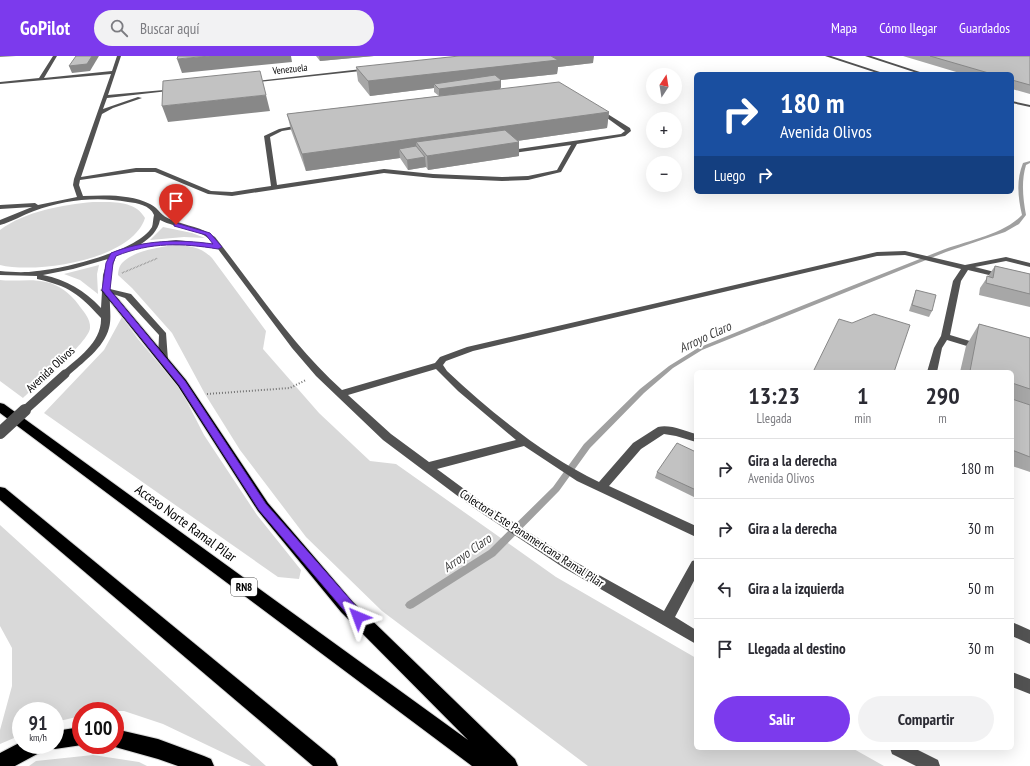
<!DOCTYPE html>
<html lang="es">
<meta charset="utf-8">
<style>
:root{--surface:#fff;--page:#f2f2f3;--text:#2b2b33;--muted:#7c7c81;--line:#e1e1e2;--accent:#7c3aed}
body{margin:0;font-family:"PT Sans Narrow",sans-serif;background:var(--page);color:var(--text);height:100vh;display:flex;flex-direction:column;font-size:15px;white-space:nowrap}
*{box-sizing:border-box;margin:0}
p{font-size:13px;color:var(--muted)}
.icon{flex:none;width:22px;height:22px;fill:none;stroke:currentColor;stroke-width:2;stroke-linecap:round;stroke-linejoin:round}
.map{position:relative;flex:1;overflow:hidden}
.panel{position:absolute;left:694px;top:314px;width:320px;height:380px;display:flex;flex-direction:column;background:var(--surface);border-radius:6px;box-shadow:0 4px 16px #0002}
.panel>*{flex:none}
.hud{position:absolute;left:694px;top:16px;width:320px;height:122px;border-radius:6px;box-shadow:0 4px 16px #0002;background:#1a4fa0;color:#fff;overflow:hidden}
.needle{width:26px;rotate:12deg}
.buttons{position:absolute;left:646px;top:12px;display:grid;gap:8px}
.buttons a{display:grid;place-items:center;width:36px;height:36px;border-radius:50%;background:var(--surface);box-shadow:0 4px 16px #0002;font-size:20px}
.speed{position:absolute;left:12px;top:646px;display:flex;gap:8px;font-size:20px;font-weight:700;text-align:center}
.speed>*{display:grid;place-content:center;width:52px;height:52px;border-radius:50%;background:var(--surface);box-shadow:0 4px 16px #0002;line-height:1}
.speed small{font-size:10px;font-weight:400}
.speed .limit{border:6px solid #d22;background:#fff;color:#111}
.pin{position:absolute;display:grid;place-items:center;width:34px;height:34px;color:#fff;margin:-41px -17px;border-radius:50% 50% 50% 0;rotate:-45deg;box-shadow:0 0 4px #0007}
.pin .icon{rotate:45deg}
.me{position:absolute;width:44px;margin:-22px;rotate:316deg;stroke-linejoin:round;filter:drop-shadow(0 0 3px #0008)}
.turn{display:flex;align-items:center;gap:14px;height:84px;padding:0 20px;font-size:18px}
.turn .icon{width:52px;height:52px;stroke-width:2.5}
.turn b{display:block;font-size:28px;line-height:34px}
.then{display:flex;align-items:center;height:38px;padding:0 20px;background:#0003;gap:8px;font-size:15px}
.eta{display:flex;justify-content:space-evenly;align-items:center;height:68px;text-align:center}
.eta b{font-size:24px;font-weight:700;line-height:28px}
.primary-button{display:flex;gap:8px;margin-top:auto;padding:8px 20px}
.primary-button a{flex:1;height:46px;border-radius:24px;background:var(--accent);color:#fff;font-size:16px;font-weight:700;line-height:46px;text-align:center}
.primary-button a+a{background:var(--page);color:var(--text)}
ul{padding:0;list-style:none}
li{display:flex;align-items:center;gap:12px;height:60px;padding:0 20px;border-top:1px solid var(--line)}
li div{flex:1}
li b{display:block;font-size:15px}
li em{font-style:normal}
header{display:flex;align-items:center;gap:24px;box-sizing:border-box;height:56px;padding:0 20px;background:var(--accent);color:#fff}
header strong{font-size:19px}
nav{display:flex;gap:22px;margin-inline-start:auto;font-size:14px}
.search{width:280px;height:36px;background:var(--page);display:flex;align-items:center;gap:10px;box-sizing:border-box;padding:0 14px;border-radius:22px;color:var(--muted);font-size:15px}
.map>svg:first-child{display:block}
</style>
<header>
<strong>GoPilot</strong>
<div class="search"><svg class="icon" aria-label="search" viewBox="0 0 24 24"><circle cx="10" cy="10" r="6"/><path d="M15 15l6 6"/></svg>Buscar aquí</div>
<nav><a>Mapa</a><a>Cómo llegar</a><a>Guardados</a></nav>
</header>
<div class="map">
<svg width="1030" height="710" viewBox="0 0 1030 710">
<rect width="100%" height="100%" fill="#fff"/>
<g fill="#d9d9d9">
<path d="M93 146C112 146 135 144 145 162 132 204 37 218 0 209V174C26 155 62 149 93 146Z"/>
<path d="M163 171 192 177 205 182 184 181 150 184Z"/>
<path d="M176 189C191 190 201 191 212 202L266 275 263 293 319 357 370 405 396 408 556 521 696 602V692H852L884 710H588L382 555 306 481 240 394 205 338 172 277 132 232 118 219C118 216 119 212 120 210 129 195 160 191 176 189Z"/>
<path d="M99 209 97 218 98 238 80 224 64 218Z"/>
<path d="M0 224C15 226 31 222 46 226 58 228 71 238 78 248 83 255 91 263 90 272 89 286 36 330 23 342L0 325Z"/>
<path d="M122 261 138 283 181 334 204 379 257 459 301 514 299 523 278 521 44 357 104 294Z"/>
<path d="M0 469 266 710H251L163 668 124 655H81V660L55 666V655H21V679L0 688V674L12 630V592L0 570Z"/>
<path d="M93 699 139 706 147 710H29L36 705Z"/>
</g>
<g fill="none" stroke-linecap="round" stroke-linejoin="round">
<path fill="#a0a0a0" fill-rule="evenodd" d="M1030 105V107L1026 109C1021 126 1023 142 1026 159L1019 168 1005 176 946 196 702 294 673 312 644 337 590 392 559 435 495 500 413 552 410 553 407 552 405 549 407 546 489 494 553 431 584 388 640 333 669 310 698 292C778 259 859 227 940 195 965 185 1003 179 1022 159 1018 142 1016 124 1023 107Z"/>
<g stroke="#dbdbdb" stroke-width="2">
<g id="highway">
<path d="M106 231 109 232 186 324 268 447 353 546 515 703 518 710H472L0 357V347L4 348 468 684 341 556 258 455 178 330 101 234Z"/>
<path d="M0 431 5 432 335 703 338 710H313L0 444Z"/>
<path d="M81 671 82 689 55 693 48 691V689H55V675Z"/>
<path d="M115 673 158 683 204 700 211 703 214 710H178L158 703 115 691 109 689H115Z"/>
<path d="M21 686V689H44L41 696 15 710H0V697Z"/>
</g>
</g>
<path stroke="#747474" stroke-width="1.5" stroke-dasharray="0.5 1" stroke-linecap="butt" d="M122 217 158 202"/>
<path stroke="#747474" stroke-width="2" stroke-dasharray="1 2" stroke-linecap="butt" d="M207 338 290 332 306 324"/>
<g fill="#525252" fill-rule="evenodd">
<path d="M53 0H57L44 22 112 15 117 0H121L108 39 175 33 177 34 107 42 103 53 138 41 142 42 113 52 102 58 81 121 136 112H156L211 135 232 136 271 130 264 80 279 73 304 68 306 69V71L282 75 270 81 277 129 384 113 433 118 502 121 528 120 557 114 571 89 506 98 504 97V95L621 78 625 75 596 54 598 52 630 72 631 75 625 80 577 88 561 116 528 124 502 125 433 122 384 117 232 140 208 138 155 116H136L80 124 79 129 83 140C105 139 131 138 150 148 160 153 160 160 172 164 187 170 202 171 215 181 256 233 293 290 342 334L435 307 440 301 467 291 877 196 905 195 965 209 1006 201 1030 207V211L1006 205 975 211 1030 225V229L968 214 961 225 950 279 983 289 984 291 980 294 947 284 942 292 937 316H927L934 292 941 280 953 225 961 213 905 199 877 200 473 295 446 305 443 309 447 315C492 357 543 399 599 426L633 387 658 371C670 368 685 375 696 378V386L676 380 664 378 641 393 609 430 696 470V481L577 425 524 390 437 413 479 444 572 504 664 555 692 505 696 504V521L675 561 696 574V588L564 512 471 450 383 384 316 320 292 292 218 193C183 187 148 186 116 200L112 212 110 233 131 238 166 277 168 304 163 307 158 304 159 279 125 242 110 237C109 248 112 262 109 272 104 292 82 307 68 320H62L60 318 62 316C78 302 102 286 101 262 79 238 69 230 37 223V220L0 219V215C12 216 24 217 37 215 63 213 138 195 152 171 153 168 153 163 154 159 150 149 137 147 128 146 96 140 64 144 34 155 22 159 12 166 0 169V164L32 151 0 153V149L35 147 38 149 77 141 73 129 74 123 111 18 0 28V26L39 22ZM160 164C177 173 201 171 214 188L176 184 141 188C150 182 158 175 160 164ZM108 203 103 219 101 252C84 234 67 224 43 219L73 213ZM436 313 458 335 516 384 429 406 391 378 348 339Z"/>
<path d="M825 0H831L886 18H880Z"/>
<path d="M865 0H871L926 18H920Z"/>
<path d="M371 12 370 14 249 27 247 26Z"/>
<path d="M1012 45 1030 49V51L1012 47Z"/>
<path d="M1012 566 1030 574V588L1012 580Z"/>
<path d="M1012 616 1030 623V638L1012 631Z"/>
<path d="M890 692H914L938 704 940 710H916L892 698Z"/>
</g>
<use href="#highway" fill="#000" fill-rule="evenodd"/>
<path stroke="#525252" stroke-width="9" d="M24 355 65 318"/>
<path stroke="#525252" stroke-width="12" d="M0 377 25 354"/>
</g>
<g fill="#a7a7a7">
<path d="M316 0H374L320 5Z"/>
<path d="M903 0H1030V38L1012 33V18H963Z"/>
<path d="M593 7 558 11 557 18 501 24V31L500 33 609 56 607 72 517 85 519 86V100L428 114 426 111 408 114 400 102 306 115 291 74 287 58 439 40 434 36V32L370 40 358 25 356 11Z"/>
<path d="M995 210 1030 218V251L979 239 980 232Z"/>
<path d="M916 234 932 255 929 261 909 255Z"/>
<path d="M979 268 1030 282V416L1012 410V316H960L966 290Z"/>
<path d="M696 396V442L655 422 657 416Z"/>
</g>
<g fill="#888">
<path d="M0 0H16L0 1Z"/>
<path d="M92 0H99L90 15 72 17 69 10Z"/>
<path d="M210 0H291L292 6 182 17 177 3Z"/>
<path d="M319 0H374L320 5Z"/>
<path d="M548 0H594L593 7 558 11 557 18 501 24V31L500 33 439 40V33L434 28V32L370 40 368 25Z"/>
<path d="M266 39 270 55 168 66 162 50Z"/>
<path d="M609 56 607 72 426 98 416 86 417 99 399 93 400 102 306 115 302 98Z"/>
<path d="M519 86V100L428 114 427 100Z"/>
<path d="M425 101 426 111 408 114 407 104Z"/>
</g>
<g fill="#c2c2c2" stroke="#888">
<path d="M76 0H92L87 8 69 10Z"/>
<path d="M178 0H210L177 3Z"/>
<path d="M459 0H551L558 4 368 25 356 11Z"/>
<path d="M930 0H1030V29L1012 24V18H992Z"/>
<path d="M260 15 266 39 162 50 163 25Z"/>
<path d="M495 19 501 24 500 25 439 33 434 28Z"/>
<path d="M559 26 609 56 302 98 287 58Z"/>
<path d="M505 74 519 86 427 100 416 86Z"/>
<path d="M416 90 425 101 407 104 399 93Z"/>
<path d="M995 210 1030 218V238L986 227 987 220 993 222Z"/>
<path d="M916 234 936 239 932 255 912 249Z"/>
<path d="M874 258 910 269 894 316H813L839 263 852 267Z"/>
<path d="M979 268 1030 282V333L1012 327V316H975L970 315Z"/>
<path d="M1012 343 1030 349V401L1012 394Z"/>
<path d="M677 387 696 396V434L657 416Z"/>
</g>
<path fill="#7c3aed" stroke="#51269a" d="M176 167 210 177 222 191 218 193C182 187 151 186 116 200L113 207 110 234 185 325 266 448 362 557 364 561 362 565 358 567 353 565 259 454 179 329 102 234 106 207 111 197C144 184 178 183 213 188L206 179 174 170V168Z"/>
<g text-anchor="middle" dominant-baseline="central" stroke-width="4" stroke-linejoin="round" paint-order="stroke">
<g font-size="10" fill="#000" stroke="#fff">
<text transform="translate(290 13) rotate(-6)">Venezuela</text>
</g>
<rect fill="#fff" stroke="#4c4c4c" stroke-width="1" x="231" y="522" width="26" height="18" rx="3"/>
<g font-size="11" font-weight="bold" fill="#000">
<text x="244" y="531">RN8</text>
</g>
<g font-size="12" fill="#000" stroke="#fff">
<text transform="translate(50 313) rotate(-43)">Avenida Olivos</text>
<text transform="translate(532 482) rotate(33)">Colectora Este Panamericana Ramal Pilar</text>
</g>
<g font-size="13" font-style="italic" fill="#414141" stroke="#fff">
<text transform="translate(705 281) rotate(-25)">Arroyo Claro</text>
<text transform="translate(467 497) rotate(-35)">Arroyo Claro</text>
</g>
<g font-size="14" fill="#000" stroke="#fff">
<text transform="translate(186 467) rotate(36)">Acceso Norte Ramal Pilar</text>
</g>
</g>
</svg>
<div class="buttons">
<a><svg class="needle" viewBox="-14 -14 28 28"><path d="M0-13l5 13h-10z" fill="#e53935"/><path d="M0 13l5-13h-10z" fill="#7c7c81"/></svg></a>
<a>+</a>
<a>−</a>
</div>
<div class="speed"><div>91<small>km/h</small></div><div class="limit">100</div></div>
<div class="pin" style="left:176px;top:169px;background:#d93025"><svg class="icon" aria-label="arrive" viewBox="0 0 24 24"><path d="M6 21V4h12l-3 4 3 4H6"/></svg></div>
<svg class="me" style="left:358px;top:561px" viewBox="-20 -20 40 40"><path d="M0-17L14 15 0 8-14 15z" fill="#7c3aed" stroke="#fff" stroke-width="4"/></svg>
<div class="hud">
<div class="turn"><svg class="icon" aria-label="right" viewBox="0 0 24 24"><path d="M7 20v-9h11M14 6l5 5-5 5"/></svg><div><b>180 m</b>Avenida Olivos</div></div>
<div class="then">Luego<svg class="icon" aria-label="right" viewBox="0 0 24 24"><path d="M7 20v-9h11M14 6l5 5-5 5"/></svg></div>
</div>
<section class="panel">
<div class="eta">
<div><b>13:23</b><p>Llegada</p></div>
<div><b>1</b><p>min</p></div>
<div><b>290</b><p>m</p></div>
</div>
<ul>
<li><svg class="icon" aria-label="right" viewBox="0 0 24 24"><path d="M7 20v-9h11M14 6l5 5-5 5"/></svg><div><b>Gira a la derecha</b><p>Avenida Olivos</p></div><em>180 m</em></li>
<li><svg class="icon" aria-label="right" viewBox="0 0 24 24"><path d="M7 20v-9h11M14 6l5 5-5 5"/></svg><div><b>Gira a la derecha</b></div><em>30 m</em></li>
<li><svg class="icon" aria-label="left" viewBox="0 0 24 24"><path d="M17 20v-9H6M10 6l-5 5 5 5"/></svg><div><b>Gira a la izquierda</b></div><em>50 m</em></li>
<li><svg class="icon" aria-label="arrive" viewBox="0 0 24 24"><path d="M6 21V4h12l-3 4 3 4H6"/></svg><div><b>Llegada al destino</b></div><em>30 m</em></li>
</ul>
<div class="primary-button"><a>Salir</a><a>Compartir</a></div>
</section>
</div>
